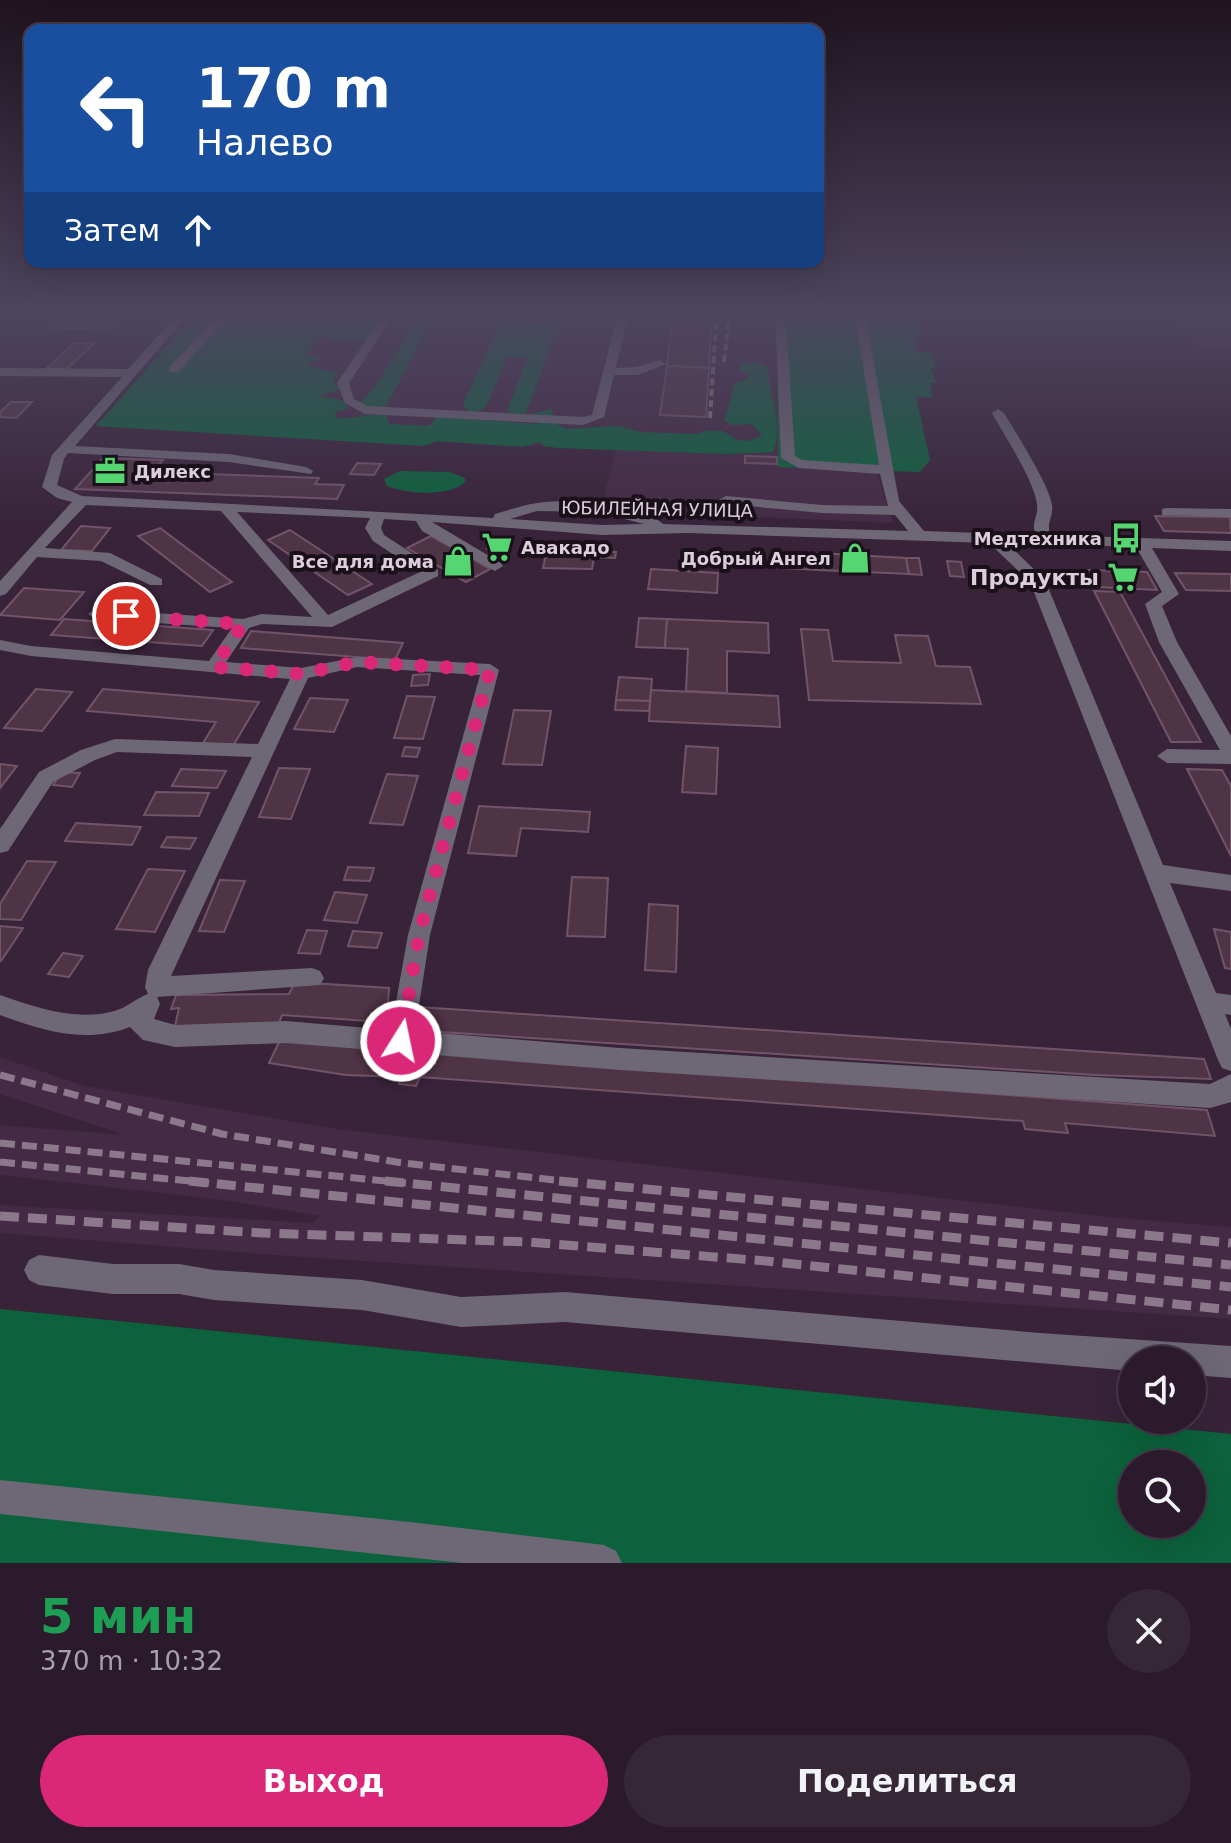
<!DOCTYPE html>
<html lang="ru">
<meta charset="utf-8">
<style>
:root{--surface:#2a1a2b;--page:#362737;--text:#f1f3f6;--muted:#a5a1a9;--line:#463847;--accent:#db2777}
body{margin:0;font-family:"DejaVu Sans",sans-serif;background:var(--page);color:var(--text);height:100vh;display:flex;flex-direction:column;font-size:30px;white-space:nowrap}
*{box-sizing:border-box;margin:0}
p{font-size:26px;color:var(--muted)}
.icon{flex:none;width:44px;height:44px;fill:none;stroke:currentColor;stroke-width:2;stroke-linecap:round;stroke-linejoin:round}
.map{position:relative;height:1563px;overflow:hidden}
.side{display:flex;flex-direction:column;background:var(--surface);flex:1}
.side>*{flex:none}
.top-card{position:absolute;left:24px;top:24px;width:800px;height:244px;border-radius:16px;box-shadow:0 8px 32px #0002,0 0 0 2px var(--line);background:#1a4fa0;color:#fff;overflow:hidden}
.tools{position:absolute;left:1118px;top:1346px;display:grid;gap:16px}
.tools a{display:grid;place-items:center;width:88px;height:88px;border-radius:50%;background:var(--surface);box-shadow:0 8px 32px #0002,0 0 0 2px var(--line);font-size:40px}
.pin{position:absolute;display:grid;place-items:center;width:68px;height:68px;color:#fff;margin:-34px;border:4px solid #fff;border-radius:50%;box-shadow:0 2px 8px #0007}
.me{position:absolute;width:88px;margin:-44px;rotate:10deg;stroke-linejoin:round;filter:drop-shadow(0 0 6px #0008)}
.turn{display:flex;align-items:center;gap:28px;height:168px;padding:0 40px;font-size:36px}
.turn .icon{width:104px;height:104px;stroke-width:2.5}
.turn b{display:block;font-size:56px;line-height:68px}
.then{display:flex;align-items:center;height:76px;padding:0 40px;background:#0003;gap:16px;font-size:30px}
.round{display:grid;place-items:center;flex:none;width:84px;height:84px;border-radius:42px;background:var(--page)}
.head{display:flex;align-items:center;justify-content:space-between;height:136px;padding:0 40px}
h1{font-size:48px;font-weight:700;line-height:60px;color:#1e9e55}
.cta{display:flex;gap:16px;margin-top:auto;padding:16px 40px}
.cta a{flex:1;height:92px;border-radius:48px;background:var(--accent);color:#fff;font-size:32px;font-weight:700;line-height:92px;text-align:center}
.cta a+a{background:var(--page);color:var(--text)}
.map>svg:first-child{display:block}
</style>
<div class="map">
<svg width="1231" height="1563" viewBox="0 0 1231 1563">
<rect width="100%" height="100%" fill="#382339"/>
<g fill="#442a45">
<path d="M341 309H777L868 470 877 474 893 523 755 517 661 508 604 496 616 450 246 433Z"/>
<path d="M1164 309H1231V346H1196Z"/>
<path d="M0 1057 85 1086 337 1129 1109 1217 1231 1227V1319L274 1255 0 1233V1205L313 1223 320 1216 223 1200 0 1175V1125L125 1135 0 1094Z"/>
</g>
<g fill="#0c623c" fill-rule="evenodd">
<path d="M200 309H358L362 315 348 319 337 315 335 319 358 324 364 319 374 318 377 327 367 339 334 340 322 334 305 357 317 355 320 358 310 362 309 366 340 374 332 379 340 389 319 396C330 398 343 397 349 408L335 412 337 418C354 420 369 412 386 415L389 424 429 426 437 417 537 424 539 422 531 414 552 409 554 423 567 429 617 426 641 432 696 434 709 430 723 431 735 439 748 441 762 436 752 424 732 425 724 421 735 383 747 379 751 374 740 372V364L758 362 766 366C771 393 783 426 773 452L727 454 558 448 544 446 540 442 522 447 437 441 424 446 96 426Z"/>
<path d="M423 309H438L387 405 373 409 359 404 374 388Z"/>
<path d="M506 309H526L519 322 541 326 548 309H565L526 413 509 415 508 408 528 357 506 358 487 405 482 410 470 413 463 405Z"/>
<path d="M777 309H912L923 337H913L917 352 931 353 937 367 931 368 936 383H930L932 397H916L930 460 920 472 778 467Z"/>
<path d="M400 471 449 472 465 478V482C450 497 406 494 387 486L384 479Z"/>
<path d="M0 1309 1231 1434V1563H0ZM1132 1464H1192V1524H1132Z"/>
</g>
<g fill="#4f3446" stroke="#715468" stroke-width="2">
<path d="M674 309H712L709 368 667 366Z"/>
<path d="M63 321 118 323 110 330 54 328Z"/>
<path d="M74 343H94L67 369H46Z"/>
<path d="M667 366 709 368 706 417 660 415Z"/>
<path d="M11 402H32L16 418 0 417V412Z"/>
<path d="M745 456 777 457V464L745 463Z"/>
<path d="M103 458 163 460 153 472 319 478 315 484 344 485 337 499 75 489Z"/>
<path d="M357 463 381 464 374 475 350 474Z"/>
<path d="M1155 516 1230 517 1231 533 1164 531Z"/>
<path d="M81 526 110 528 92 551 61 550Z"/>
<path d="M160 528 232 582 210 592 138 536Z"/>
<path d="M290 530 372 584 348 595 268 540Z"/>
<path d="M431 536 490 569 466 582 407 548Z"/>
<path d="M489 541 509 542 505 553 487 549Z"/>
<path d="M547 549 616 552 615 558 594 557 592 569 543 568Z"/>
<path d="M782 552 817 553 819 570 783 568Z"/>
<path d="M817 553 906 558 909 574 819 570Z"/>
<path d="M906 558H919L922 575 909 574Z"/>
<path d="M947 561 961 562 964 577 950 576Z"/>
<path d="M651 569 718 573 717 593 648 589Z"/>
<path d="M1089 570 1147 572 1157 590 1097 587Z"/>
<path d="M1175 573 1231 574V591L1186 590Z"/>
<path d="M24 588 84 592 60 620 0 615Z"/>
<path d="M1094 591 1120 592 1201 742H1171Z"/>
<path d="M639 618 667 619 665 648 636 647Z"/>
<path d="M64 619 213 630 202 646 51 635Z"/>
<path d="M667 619 768 623 769 653 727 651V693L686 691 688 649 665 648Z"/>
<path d="M801 629 828 630 833 661 901 663 895 635 928 636 936 666 970 667 981 704 809 700Z"/>
<path d="M251 631 403 643 395 660 241 648Z"/>
<path d="M430 674 428 685 411 686 413 675Z"/>
<path d="M619 677 652 679 650 701 616 700Z"/>
<path d="M36 689 72 692 42 731 4 728Z"/>
<path d="M103 689 259 702 233 746 203 743 216 722 87 711Z"/>
<path d="M651 690 778 696 780 727 649 721Z"/>
<path d="M407 696 435 697 423 739 394 738Z"/>
<path d="M310 698 348 700 334 732 294 729Z"/>
<path d="M616 700 650 701 649 711 615 710Z"/>
<path d="M514 710 551 711 542 765 503 764Z"/>
<path d="M686 746 718 748 716 794 682 792Z"/>
<path d="M405 747 420 748 417 757 402 756Z"/>
<path d="M0 764 17 766 0 788Z"/>
<path d="M279 768 310 769 291 819 259 817Z"/>
<path d="M181 769 226 771 217 788 172 786Z"/>
<path d="M1187 769 1222 770 1231 786V856Z"/>
<path d="M62 772 80 773 72 787 53 785Z"/>
<path d="M387 774 418 776 403 825 370 823Z"/>
<path d="M156 792 209 793 199 816 144 815Z"/>
<path d="M479 806 590 812 588 832 521 828 516 856 468 853Z"/>
<path d="M76 823 141 827 132 845 65 841Z"/>
<path d="M167 837 196 838 190 849 161 847Z"/>
<path d="M27 861 56 862 21 920 0 919V904Z"/>
<path d="M348 867 374 868 370 881 344 880Z"/>
<path d="M148 869 185 871 155 932 116 929Z"/>
<path d="M572 877 608 878 605 937 567 936Z"/>
<path d="M220 880 245 881 224 932 199 931Z"/>
<path d="M335 892 367 895 357 923 324 920Z"/>
<path d="M649 904 678 906 676 972 645 970Z"/>
<path d="M0 926 23 928 1 961H0Z"/>
<path d="M1214 929 1231 932V969L1225 968Z"/>
<path d="M307 930 327 931 320 954 298 953Z"/>
<path d="M353 931 382 933 377 948 348 946Z"/>
<path d="M63 953 83 956 69 977 48 974Z"/>
<path d="M295 982 389 988 388 1003 400 1002 396 1023 282 1015 278 1026H175L179 1008 171 1009 176 995 289 994Z"/>
<path d="M418 1007 1204 1059 1211 1079 1095 1075 411 1030Z"/>
<path d="M280 1040 1207 1110 1215 1136 1065 1123 1068 1133 1025 1129 1023 1121 420 1077 416 1086 399 1084 401 1077 346 1075 269 1063Z"/>
</g>
<g fill="none" stroke-linecap="round" stroke-linejoin="round">
<g fill="#6e6876" fill-rule="evenodd">
<path d="M182 309H193L75 446 229 454 306 467 313 471 311 474 229 462 68 453 64 459 57 485 82 496 493 518 495 514C509 510 523 505 537 503 567 498 641 503 663 524L908 531 895 515 822 513 726 504 719 500 726 496 822 505 888 506 880 474 799 468 781 458 775 309H785L795 456 802 460 879 465 854 309H864L899 501 924 531 1036 535C1030 523 1039 516 1037 504 1034 480 1004 435 992 413L998 409 1004 413C1016 433 1049 484 1052 505 1054 516 1045 524 1051 535L1231 541V551L1152 548 1179 594 1162 606 1177 642 1231 736V764L1167 763 1157 756 1167 749 1220 750 1159 642 1145 604 1162 592 1136 547 1007 543 1045 580 1163 865 1231 875V891L1170 883 1216 993 1231 995V1015L1225 1014 1231 1029V1071L1222 1068 1218 1060 1030 582 989 543 688 533 602 535 432 522 501 563 503 566 495 571 422 531 416 521 384 519 381 528 384 535 438 570V576L332 627 262 624 249 628 226 662 301 668 357 657 490 664 499 670 430 935 415 1031 620 1048 1210 1084 1231 1074V1102L1210 1108 620 1070 286 1043 175 1047 143 1040 130 1027C86 1044 43 1031 0 1015V995C35 1007 76 1022 114 1011 127 1008 136 998 148 994L145 987 148 970 252 757 117 752 95 760 53 782 8 851 0 853V829L39 772 81 750 115 739 258 744 290 679 31 656 0 650V640L31 646 209 661 232 628 96 619 88 614 96 609 243 619 262 614 312 617 221 511 86 505 45 548 110 553 162 579V585H150L101 561 37 557 6 594 0 596V581L72 502 57 498 42 487 52 455 122 377 0 376V368L128 369ZM537 511 598 512 644 524 602 525 510 519ZM237 512 370 518 365 528 373 541 420 572 328 615ZM357 667 480 675 408 935 391 1030 286 1021 175 1025 154 1019 160 1004 157 997 320 985 324 978 320 971 312 968 171 976 308 678Z"/>
<path d="M225 309H236L178 372H170V366Z"/>
<path d="M387 309H398L349 383 354 399 367 406 583 417 592 415 619 309H630L616 368 637 367 660 360 666 364 638 375H614L604 417 583 425 365 414 345 403 337 383Z"/>
<path d="M1167 508 1231 509V517L1162 515V509Z"/>
<path d="M39 1255 113 1264H179L214 1270 362 1280 461 1297 565 1292 1040 1333 1231 1346V1378L1192 1375V1360H1132V1371L565 1322 461 1327 362 1310 214 1300 179 1294H113L39 1285 29 1280 24 1270 29 1260Z"/>
<path d="M0 1480 410 1522 604 1545 616 1551 622 1563H463L0 1514Z"/>
</g>
<g stroke="#8b798b" stroke-width="4" stroke-dasharray="7 4" stroke-linecap="butt">
<path d="M724 362 730 309"/>
<path d="M710 418 717 309"/>
</g>
<g stroke="#8b798b" stroke-width="7" stroke-dasharray="15 7" stroke-linecap="butt">
<path d="M0 1075 222 1134 403 1163 581 1183"/>
<path d="M0 1143 406 1183"/>
<path d="M0 1162 209 1183"/>
</g>
<g stroke="#8b798b" stroke-width="9" stroke-dasharray="19 9" stroke-linecap="butt">
<path d="M189 1181 1231 1287"/>
<path d="M385 1181 1231 1265"/>
<path d="M559 1181 1231 1243"/>
<path d="M0 1216 263 1233 528 1242 766 1261 1231 1310"/>
</g>
</g>
<linearGradient id="sky" x2="0" y2="1"><stop stop-color="#1f131f"/><stop offset="0.59" stop-color="#4d455f"/><stop offset="1" stop-color="#4d455f" stop-opacity="0"/></linearGradient>
<rect width="1231" height="528" fill="url(#sky)"/>
<g fill="none" stroke-linecap="round" stroke-linejoin="round">
<path stroke="#db2777" stroke-width="14" stroke-dasharray="0 25.2" d="M126 616 243 624 214 667 301 674 357 662 490 670 419 935 401 1041"/>
</g>
<defs>
<g id="office-bare" transform="scale(2.4)"><path d="M-6-3h4V-5.5h4V-3h4V5H-6ZM-1-4.5V-3h2v-1.5ZM-6 0V1H6V0Z" fill="#56d671" stroke="#1a101a" stroke-width="2.5" paint-order="stroke"/></g>
<g id="bus-bare" transform="scale(2.4)"><path d="M-5-6H5V4H4V6H2V4H-2V6H-4V4H-5ZM-3.5-4V0h7V-4ZM-3.5 1.2v1.5H-2V1.2ZM2 1.2v1.5H3.5V1.2Z" fill="#56d671" stroke="#1a101a" stroke-width="2.5" paint-order="stroke"/></g>
<g id="supermarket-bare" transform="scale(2.4)"><path d="M-6-5.5h2.5l.6 2H6L4.5 2H-2.5L-4.4-4H-6ZM-1.5 3.2a1.3 1.3 0 1 0 .1 0ZM3 3.2a1.3 1.3 0 1 0 .1 0Z" fill="#56d671" stroke="#1a101a" stroke-width="2.5" paint-order="stroke"/></g>
<g id="shop-bare" transform="scale(2.4)"><path d="M-5-2.5h2.3a2.7 3.5 0 0 1 5.4 0H5L5.5 6h-11ZM-1.5-2.5h3a1.5 2.3 0 0 0-3 0Z" fill="#56d671" stroke="#1a101a" stroke-width="2.5" paint-order="stroke"/></g>
</defs>
<g fill-rule="evenodd">
<use href="#office-bare" x="110" y="471"/>
<use href="#bus-bare" x="1126" y="538"/>
<use href="#supermarket-bare" x="497" y="547"/>
<use href="#shop-bare" x="855" y="558"/>
<use href="#shop-bare" x="458" y="561"/>
<use href="#supermarket-bare" x="1123" y="577"/>
</g>
<g text-anchor="middle" dominant-baseline="central" stroke-width="8" stroke-linejoin="round" paint-order="stroke">
<g font-size="18" font-weight="bold" fill="#dccedc" stroke="#1a101a" text-anchor="end">
<text x="134" y="471" text-anchor="start">Дилекс</text>
<text x="1102" y="538">Медтехника</text>
<text x="521" y="547" text-anchor="start">Авакадо</text>
<text x="831" y="558">Добрый Ангел</text>
<text x="434" y="561">Все для дома</text>
</g>
<g font-size="18" fill="#dccedc" stroke="#1a101a">
<text transform="translate(657 509) rotate(1)">ЮБИЛЕЙНАЯ УЛИЦА</text>
</g>
<g font-size="22" font-weight="bold" fill="#dccedc" stroke="#1a101a" text-anchor="end">
<text x="1099" y="577">Продукты</text>
</g>
</g>
</svg>
<div class="tools">
<a><svg class="icon" aria-label="sound" viewBox="0 0 24 24"><path d="M4 9h4l5-4v14l-5-4H4zM17 9q2 3 0 6"/></svg></a>
<a><svg class="icon" aria-label="search" viewBox="0 0 24 24"><circle cx="10" cy="10" r="6"/><path d="M15 15l6 6"/></svg></a>
</div>
<div class="pin" style="left:126px;top:616px;background:#d93025"><svg class="icon" aria-label="arrive" viewBox="0 0 24 24"><path d="M6 21V4h12l-3 4 3 4H6"/></svg></div>
<svg class="me" style="left:401px;top:1041px" viewBox="-20 -20 40 40"><circle r="17" fill="#db2777" stroke="#fff" stroke-width="3"/><path d="M0-11L8 9 0 5-8 9z" fill="#fff"/></svg>
<div class="top-card">
<div class="turn"><svg class="icon" aria-label="left" viewBox="0 0 24 24"><path d="M17 20v-9H6M10 6l-5 5 5 5"/></svg><div><b>170 m</b>Налево</div></div>
<div class="then">Затем<svg class="icon" aria-label="ahead" viewBox="0 0 24 24"><path d="M12 20V5M6 11l6-6 6 6"/></svg></div>
</div>
</div>
<section class="side">
<div class="head"><div><h1>5 мин</h1><p>370 m · 10:32</p></div><a class="round"><svg class="icon" aria-label="close" viewBox="0 0 24 24"><path d="M6 6l12 12M18 6L6 18"/></svg></a></div>
<div class="cta"><a>Выход</a><a>Поделиться</a></div>
</section>
